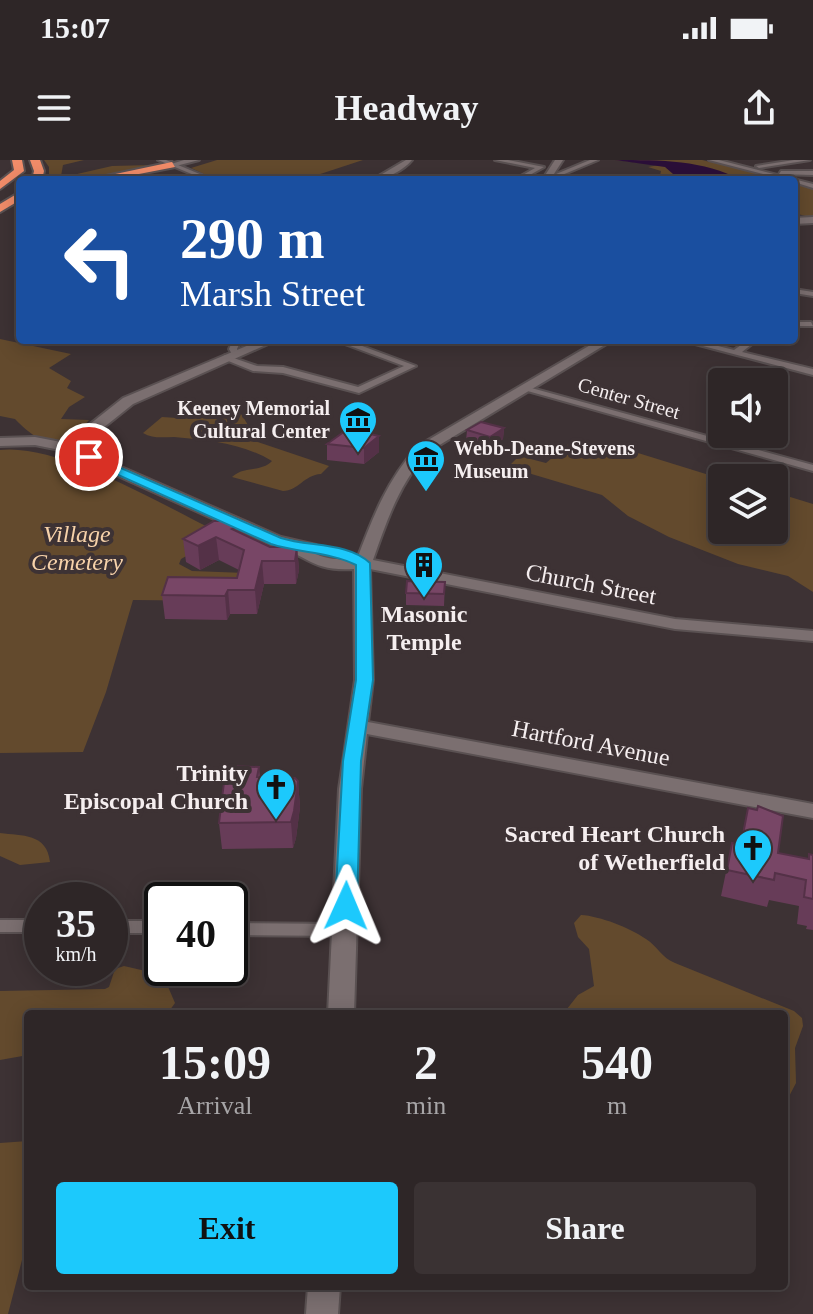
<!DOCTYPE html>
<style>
:root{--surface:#2e2627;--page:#3a3233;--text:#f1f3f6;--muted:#a7a5a7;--line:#494344;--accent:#1cc9fc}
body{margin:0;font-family:Georgia,serif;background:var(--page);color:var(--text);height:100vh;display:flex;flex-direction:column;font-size:30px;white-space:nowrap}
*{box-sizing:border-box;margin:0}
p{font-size:26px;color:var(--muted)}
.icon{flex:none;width:44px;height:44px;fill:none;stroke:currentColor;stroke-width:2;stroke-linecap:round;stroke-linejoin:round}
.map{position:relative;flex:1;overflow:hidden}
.details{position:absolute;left:24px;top:850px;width:764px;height:280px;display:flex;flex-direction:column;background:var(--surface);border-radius:8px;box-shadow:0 4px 20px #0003,0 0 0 2px var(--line)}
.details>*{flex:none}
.guide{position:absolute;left:16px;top:16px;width:782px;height:168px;border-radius:8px;box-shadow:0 4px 20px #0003,0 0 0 2px var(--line);background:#1a4fa0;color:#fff;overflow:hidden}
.fabs{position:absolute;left:708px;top:208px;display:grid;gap:16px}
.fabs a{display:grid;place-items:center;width:80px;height:80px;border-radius:8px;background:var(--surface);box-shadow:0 4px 20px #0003,0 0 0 2px var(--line);font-size:40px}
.speed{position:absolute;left:24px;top:722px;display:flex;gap:16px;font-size:40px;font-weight:700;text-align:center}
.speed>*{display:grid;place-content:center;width:104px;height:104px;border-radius:50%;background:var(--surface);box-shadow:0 4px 20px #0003,0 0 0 2px var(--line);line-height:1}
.speed small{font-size:20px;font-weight:400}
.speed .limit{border:4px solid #111;border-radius:12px;background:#fff;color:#111}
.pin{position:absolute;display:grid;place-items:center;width:68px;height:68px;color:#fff;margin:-34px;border:4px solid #fff;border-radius:50%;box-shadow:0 2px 8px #0007}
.me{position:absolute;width:88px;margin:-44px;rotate:1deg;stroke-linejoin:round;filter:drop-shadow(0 0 6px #0008)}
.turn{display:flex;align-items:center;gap:28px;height:168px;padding:0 32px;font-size:36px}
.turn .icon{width:104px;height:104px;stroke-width:2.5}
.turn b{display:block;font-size:56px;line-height:68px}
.eta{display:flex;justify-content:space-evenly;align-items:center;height:136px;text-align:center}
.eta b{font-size:48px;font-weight:700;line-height:56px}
.action{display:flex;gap:16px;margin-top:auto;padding:16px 32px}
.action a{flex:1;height:92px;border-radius:8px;background:var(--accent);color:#111;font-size:32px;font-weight:700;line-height:92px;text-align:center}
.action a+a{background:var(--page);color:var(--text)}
.status{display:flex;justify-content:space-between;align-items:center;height:56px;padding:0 40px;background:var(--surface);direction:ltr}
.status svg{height:22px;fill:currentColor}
header{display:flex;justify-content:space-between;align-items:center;height:104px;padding:0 32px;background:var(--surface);font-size:36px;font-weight:700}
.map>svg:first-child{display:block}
</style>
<div class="status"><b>15:07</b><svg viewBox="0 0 49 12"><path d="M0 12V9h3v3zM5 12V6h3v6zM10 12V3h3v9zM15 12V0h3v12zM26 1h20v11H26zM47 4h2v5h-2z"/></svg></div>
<header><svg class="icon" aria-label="menu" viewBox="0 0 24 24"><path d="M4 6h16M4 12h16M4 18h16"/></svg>Headway<svg class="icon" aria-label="share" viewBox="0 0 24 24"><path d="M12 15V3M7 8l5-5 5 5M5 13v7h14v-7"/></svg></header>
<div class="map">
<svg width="813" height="1154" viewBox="0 0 813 1154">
<rect width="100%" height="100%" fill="#3d3234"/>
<g fill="#634a2d">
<path d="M44 0H84L63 5 61 16 64 17 112 6 154 5 80 20H49V7Z"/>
<path d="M217 0H363L302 20H217L191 8Z"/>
<path d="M615 0H702L785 20H673L660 16 661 11 648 7 659 5Z"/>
<path d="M794 23 813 29V58L794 53Z"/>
<path d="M0 179 71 194 49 208 71 221 67 228 85 237 69 247 61 259 89 260 71 283C42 285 31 275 15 259L0 256Z"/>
<path d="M226 244C243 250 243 259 252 271L249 279 329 306 321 314C304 315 298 331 283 331L232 317C245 305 260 313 272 301 242 283 208 280 174 277 163 277 153 279 143 273L162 257 177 258Z"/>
<path d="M572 281 597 288 609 284 722 319V370H774V332L813 344V432L788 416 738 404 669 377 628 356 602 335 508 307 519 296 546 303Z"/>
<path d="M0 290C61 283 167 348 224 375L181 399 179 404 192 411 246 413 231 441 133 440 106 532 83 592 0 593Z"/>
<path d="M0 673C22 676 47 673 50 702L20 705 0 696Z"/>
<path d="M581 755C600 756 630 768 646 779 657 786 662 798 675 803L794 851 802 858 803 866 795 888 796 923 784 946V854H563L578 835 594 826 589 789 578 777 574 763Z"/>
<path d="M124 806 163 815 175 843 167 854H28V895L0 900V831L105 829 109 827 115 809Z"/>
<path d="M28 981V1090L22 1100 8 1154H0V983Z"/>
</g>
<path fill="#2b0f39" d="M615 0C661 0 704 0 741 20H692L673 14 665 7Z"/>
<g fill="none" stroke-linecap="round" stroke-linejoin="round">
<g stroke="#5a5152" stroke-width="4">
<g id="street">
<path d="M158 0H166L214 20H206Z"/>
<path d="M406 0H412C404 10 385 20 372 20Z"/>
<path d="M495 0H508L544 7 521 20H514L535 8Z"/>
<path d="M590 0H598L550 20 544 19Z"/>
<path d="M709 0H719L813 24V28L794 22V20H786Z"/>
<path d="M794 0H810L759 8 756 6Z"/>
<path d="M781 11H813V15L779 14Z"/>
<path d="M794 129 813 132V136L794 133Z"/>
<path d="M794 162H811L813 166H794Z"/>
<path d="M233 180H241L237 189 239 196H233L229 189Z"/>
<path d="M334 180H346L416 206 359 233 283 213 253 211 221 198 225 195 257 206 283 207 358 227 404 206Z"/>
<path d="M680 180H694L734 190 748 180H757L742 192 813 209V215Z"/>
<path d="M524 226 813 305V311L524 230Z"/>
<rect x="0" y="760" width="42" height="12"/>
<rect x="110" y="761" width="52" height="12"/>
<path d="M230 763 346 764 352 766 354 770 352 774 346 776 230 775Z"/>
</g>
</g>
<g stroke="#5a5152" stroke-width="4">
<g id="secondary">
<path d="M184 0H199L172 7 168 5Z"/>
<path d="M555 0H563L550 20H542Z"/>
<path d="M813 57V63L794 64V58Z"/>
<path d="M261 180H277L133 244 78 288 281 377 316 385 318 388 312 392C326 400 342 400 357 399 373 357 387 320 418 286L599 180H613L428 292C399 324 387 360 373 400L675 459 813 471V481L675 469 370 409 373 520 368 562 813 644V658L367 574 361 629 354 854H328L339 629 355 520 354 409C310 412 306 393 270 384L60 290 35 285 0 286V278L35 277 66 283 123 238Z"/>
<path d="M308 1126H340L338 1154H306Z"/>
</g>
</g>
<g stroke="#5a5152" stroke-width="4">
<g id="highway">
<path d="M12 0H22L24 11 0 29V21L14 10Z"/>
<path d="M30 0H40L44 11 42 20H32L34 11Z"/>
<path d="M172 2 175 7 108 20H87Z"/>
<path d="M20 32V40L0 52V44Z"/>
</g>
</g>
<use href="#street" fill="#7b6f70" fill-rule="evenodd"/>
<use href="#secondary" fill="#7b6f70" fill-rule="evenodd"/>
<use href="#highway" fill="#f18c69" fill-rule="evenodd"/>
</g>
<g fill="#673c58">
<path d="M504 268 503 279 489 288 466 281 467 270Z"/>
<path d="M371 270V275L379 276V292L364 304 327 300V284Z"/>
<path d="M237 372 270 387H297L299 410 296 424H264L257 454H230L227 460 165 459 162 435 237 418 239 410 219 400 200 410 186 402 183 379Z"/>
<path d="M445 422 444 446 406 445V433Z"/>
<path d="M259 607 260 617 298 621 300 647 296 678 293 688 222 689 219 663Z"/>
<path d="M748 648 778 693 808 699 809 694 813 695V770L806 769 807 766 797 764 799 746 769 740 767 747 721 736 732 683 740 685Z"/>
</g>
<g fill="#543147">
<path d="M504 268 503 279 489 288 490 277Z"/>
<path d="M371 270V282L379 276V292L364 304V288L366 273Z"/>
<path d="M216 377 219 400 200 410 198 386Z"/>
<path d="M297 387 299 410 296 424 295 401Z"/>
<path d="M262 401 264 424 257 454 255 430Z"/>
<path d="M228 430 230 454 227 460 225 436Z"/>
<path d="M298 621 300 647 296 678 293 688 291 662Z"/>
</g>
<g fill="#784666" stroke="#543147" stroke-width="2">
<path d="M481 262 504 268 490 277 467 270Z"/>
<path d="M352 266 371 270 366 273 379 276 364 288 327 284Z"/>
<path d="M214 361H223L237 367 232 369 270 387H297L295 401H262L255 430H228L225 436 162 435 168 417 237 418 244 390 216 377 198 386 183 379Z"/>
<path d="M407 421 445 422 444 434 406 433Z"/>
<path d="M226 606 259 607 257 617 295 618 298 621 294 651 291 662 219 663Z"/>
<path d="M758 646 783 656 778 693 809 699V694L813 695V739L804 737 806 720 775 713 774 720 727 710 732 683 741 685 748 648 757 650Z"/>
</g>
<path fill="#1cc9fc" stroke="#1283a4" stroke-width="2" d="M89 294 281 378C309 387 348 382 370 403L373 520 361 601 357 746 354 752 346 754 335 746 343 601 356 520V405C330 392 298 393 271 384L85 300 83 297Z"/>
<defs>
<g id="museum-pin" transform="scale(2)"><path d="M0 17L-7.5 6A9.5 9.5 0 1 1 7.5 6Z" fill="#1cc9fc" stroke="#3d3234"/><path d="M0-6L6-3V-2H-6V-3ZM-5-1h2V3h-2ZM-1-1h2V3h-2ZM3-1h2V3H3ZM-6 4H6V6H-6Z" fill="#111"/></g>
<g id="building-pin" transform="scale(2)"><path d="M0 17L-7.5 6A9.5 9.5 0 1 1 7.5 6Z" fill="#1cc9fc" stroke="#3d3234"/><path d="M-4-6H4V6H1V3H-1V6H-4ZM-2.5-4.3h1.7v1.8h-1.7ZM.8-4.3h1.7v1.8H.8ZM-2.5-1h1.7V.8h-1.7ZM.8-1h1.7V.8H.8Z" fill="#111"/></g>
<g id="church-pin" transform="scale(2)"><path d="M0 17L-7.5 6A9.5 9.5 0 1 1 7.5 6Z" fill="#1cc9fc" stroke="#3d3234"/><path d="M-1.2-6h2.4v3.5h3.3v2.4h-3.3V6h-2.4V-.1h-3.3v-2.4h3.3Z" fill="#111"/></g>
</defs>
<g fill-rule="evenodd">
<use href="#museum-pin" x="358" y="260"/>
<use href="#museum-pin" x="426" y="299"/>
<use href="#building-pin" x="424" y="405"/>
<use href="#church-pin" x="276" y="627"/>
<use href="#church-pin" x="753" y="688"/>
</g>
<g text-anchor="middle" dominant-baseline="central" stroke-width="8" stroke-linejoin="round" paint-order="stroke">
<g font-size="20" fill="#f5eeef" stroke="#3d3234">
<text transform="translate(629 238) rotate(16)">Center Street</text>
</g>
<g font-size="20" font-weight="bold" fill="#f5eeef" stroke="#3d3234" text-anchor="end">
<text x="330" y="248">Keeney Memorial<tspan x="330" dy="23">Cultural Center</tspan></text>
<text x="454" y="288" text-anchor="start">Webb-Deane-Stevens<tspan x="454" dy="23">Museum</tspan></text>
</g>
<g font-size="24" font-style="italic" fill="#f7d2aa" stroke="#3d3234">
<text x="77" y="374">Village<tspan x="77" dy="28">Cemetery</tspan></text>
</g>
<g font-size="24" fill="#f5eeef" stroke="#3d3234">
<text transform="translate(591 424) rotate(11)">Church Street</text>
<text transform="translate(591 583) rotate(11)">Hartford Avenue</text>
</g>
<g font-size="24" font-weight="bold" fill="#f5eeef" stroke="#3d3234" text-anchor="end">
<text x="424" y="454" text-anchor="middle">Masonic<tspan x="424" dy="28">Temple</tspan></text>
<text x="248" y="613">Trinity<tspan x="248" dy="28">Episcopal Church</tspan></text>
<text x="725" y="674">Sacred Heart Church<tspan x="725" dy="28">of Wetherfield</tspan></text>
</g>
</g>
</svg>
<div class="fabs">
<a><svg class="icon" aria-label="sound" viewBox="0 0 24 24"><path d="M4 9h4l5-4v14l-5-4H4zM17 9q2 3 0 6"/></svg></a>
<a><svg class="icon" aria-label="layers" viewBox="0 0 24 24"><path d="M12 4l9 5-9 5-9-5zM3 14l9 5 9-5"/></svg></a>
</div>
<div class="speed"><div>35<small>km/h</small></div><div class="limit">40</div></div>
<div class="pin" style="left:89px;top:297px;background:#d93025"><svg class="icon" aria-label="arrive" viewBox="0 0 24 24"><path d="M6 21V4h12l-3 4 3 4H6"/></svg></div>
<svg class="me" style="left:346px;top:746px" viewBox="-20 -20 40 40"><path d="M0-17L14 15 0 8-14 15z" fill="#1cc9fc" stroke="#fff" stroke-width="4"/></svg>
<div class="guide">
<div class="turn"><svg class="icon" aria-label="left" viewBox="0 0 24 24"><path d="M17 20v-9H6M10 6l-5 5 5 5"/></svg><div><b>290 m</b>Marsh Street</div></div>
</div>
<section class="details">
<div class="eta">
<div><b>15:09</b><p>Arrival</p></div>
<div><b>2</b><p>min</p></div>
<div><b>540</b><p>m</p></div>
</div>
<div class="action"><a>Exit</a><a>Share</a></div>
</section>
</div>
